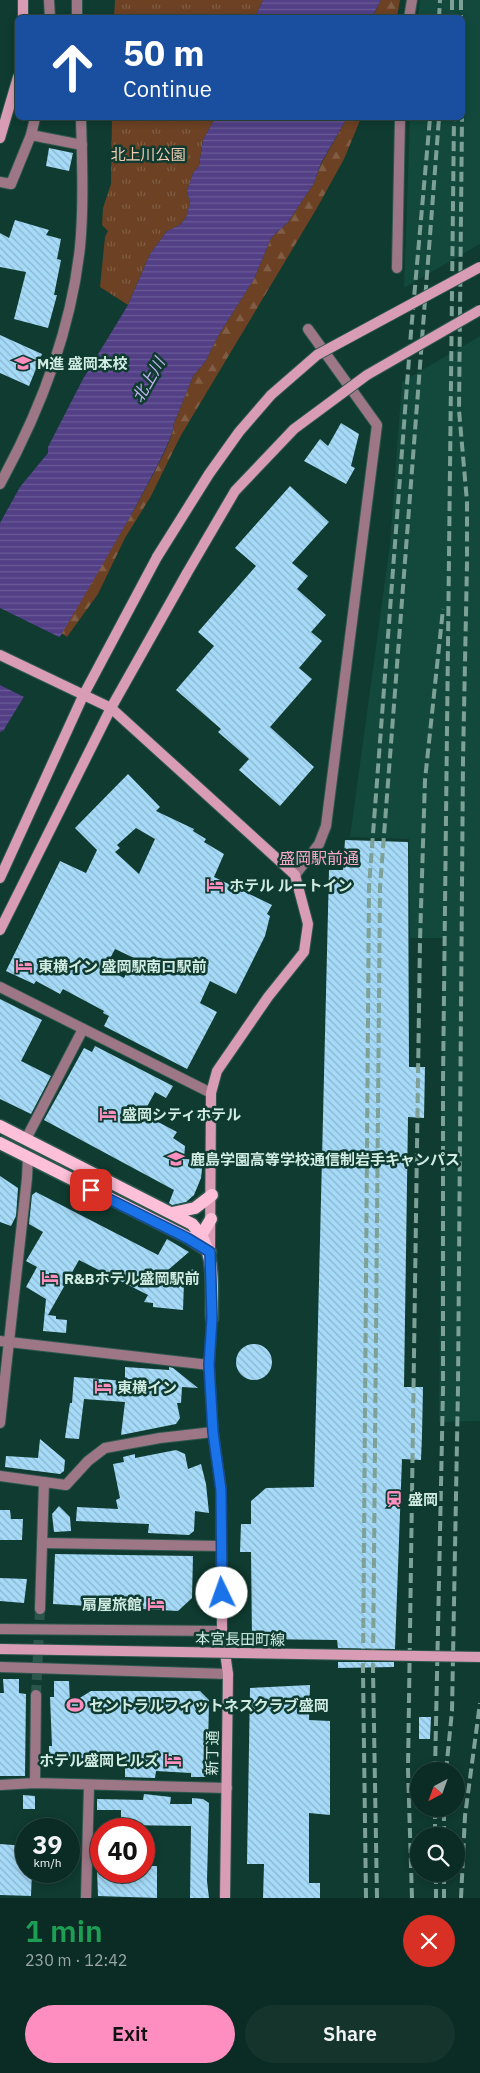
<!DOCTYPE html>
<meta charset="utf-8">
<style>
:root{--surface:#0b2c24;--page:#14342c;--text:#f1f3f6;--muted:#9aa7a6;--line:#2b4841;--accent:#fd8ebf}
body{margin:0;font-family:"IBM Plex Sans","Noto Sans JP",sans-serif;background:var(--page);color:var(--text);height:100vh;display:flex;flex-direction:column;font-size:19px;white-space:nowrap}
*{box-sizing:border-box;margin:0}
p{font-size:16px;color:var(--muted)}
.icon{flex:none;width:28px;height:28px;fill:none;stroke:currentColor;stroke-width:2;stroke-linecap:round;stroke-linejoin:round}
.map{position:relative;height:1898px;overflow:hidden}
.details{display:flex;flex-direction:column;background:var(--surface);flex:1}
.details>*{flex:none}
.banner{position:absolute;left:15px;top:15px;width:450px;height:105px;border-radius:8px;box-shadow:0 2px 8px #0003,0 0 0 1px var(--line);background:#1a4fa0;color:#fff;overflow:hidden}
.needle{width:32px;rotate:221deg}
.buttons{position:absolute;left:410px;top:1762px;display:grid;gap:10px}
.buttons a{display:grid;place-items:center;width:55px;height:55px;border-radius:50%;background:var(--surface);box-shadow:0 2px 8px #0003,0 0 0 1px var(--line);font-size:25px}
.speed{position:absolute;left:15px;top:1818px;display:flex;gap:10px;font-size:25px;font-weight:700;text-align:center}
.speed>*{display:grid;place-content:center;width:65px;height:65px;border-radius:50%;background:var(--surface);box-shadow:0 2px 8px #0003,0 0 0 1px var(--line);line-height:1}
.speed small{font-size:12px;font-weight:400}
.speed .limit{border:8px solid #d22;background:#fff;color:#111}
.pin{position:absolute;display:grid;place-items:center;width:42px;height:42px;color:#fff;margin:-21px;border-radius:10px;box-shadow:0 2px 8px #0006}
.me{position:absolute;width:55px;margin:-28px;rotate:357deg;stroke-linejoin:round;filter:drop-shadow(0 0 4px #0008)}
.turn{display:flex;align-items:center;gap:18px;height:105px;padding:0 25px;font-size:22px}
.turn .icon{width:65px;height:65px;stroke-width:2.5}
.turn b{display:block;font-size:35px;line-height:42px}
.round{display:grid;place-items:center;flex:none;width:52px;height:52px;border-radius:26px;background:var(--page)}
.overview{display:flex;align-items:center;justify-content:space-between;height:85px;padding:0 25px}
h1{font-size:30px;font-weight:600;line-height:38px;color:#1e9e55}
.cta{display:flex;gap:10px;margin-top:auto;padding:10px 25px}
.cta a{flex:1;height:58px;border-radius:30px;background:var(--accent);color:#111;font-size:20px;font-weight:600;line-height:58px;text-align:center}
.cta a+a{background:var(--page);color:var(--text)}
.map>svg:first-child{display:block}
</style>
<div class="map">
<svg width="480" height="1898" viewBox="0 0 480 1898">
<defs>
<pattern id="grass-tufts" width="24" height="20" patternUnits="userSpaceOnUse" patternTransform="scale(1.25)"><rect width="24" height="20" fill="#6c4124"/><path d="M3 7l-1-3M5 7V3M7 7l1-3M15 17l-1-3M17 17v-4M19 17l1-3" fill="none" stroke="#805d44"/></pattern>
<pattern id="forest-firs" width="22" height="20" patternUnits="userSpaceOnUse" patternTransform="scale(1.25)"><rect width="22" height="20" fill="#6c4124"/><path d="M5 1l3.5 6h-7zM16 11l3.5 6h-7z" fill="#805d44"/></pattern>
<pattern id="water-rules" width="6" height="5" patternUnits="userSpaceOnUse" patternTransform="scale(1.25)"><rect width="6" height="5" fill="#523f86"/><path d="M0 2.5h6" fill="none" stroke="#6a5b97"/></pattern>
<pattern id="building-back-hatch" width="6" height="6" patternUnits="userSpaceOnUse" patternTransform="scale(1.25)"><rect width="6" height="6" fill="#a5daf8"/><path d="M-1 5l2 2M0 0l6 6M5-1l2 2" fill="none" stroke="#8bb5cb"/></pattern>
</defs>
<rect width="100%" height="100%" fill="#0f3b30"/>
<g fill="#12493c">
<path d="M420 0H480V244L404 288 410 118H462V18L418 17Z"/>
<path d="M480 336V1421L439 1422 443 938H410L409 839 350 837 390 544 402 382Z"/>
</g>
<g fill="url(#grass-tufts)">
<path d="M115 0H263L255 17 114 18Z"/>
<path d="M112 118H215L203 140 199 166 193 173 187 191 190 203 186 218 180 225 167 231 150 254 128 305 100 287 105 237 108 231 102 225 103 208 111 184Z"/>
</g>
<g fill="url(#forest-firs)">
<path d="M381 0H400L397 17 372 18Z"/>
<path d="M347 118H361L344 159 317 208 180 437 151 496 125 538 98 594 67 637 61 633C77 605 177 445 173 426L193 376 205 362 218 336 254 279 271 238 288 222 314 183 321 164Z"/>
</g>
<g fill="url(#water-rules)">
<path d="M263 0H381L372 17H255Z"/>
<path d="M215 118H347L321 163 314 183 288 222 271 238 254 279 218 336 205 362 193 376 173 426C177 447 26 693 4 730L0 732V523L20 487 48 453V447L83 379 128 305 150 254 167 231 180 225 186 218 190 203 187 191 193 173 199 166 203 140Z"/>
</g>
<path fill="#0f3b30" d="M0 608 61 638 26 698 0 685Z"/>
<g fill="url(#building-back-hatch)" fill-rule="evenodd">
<path d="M49 148 73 153 69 171 46 166Z"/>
<path d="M15 220 49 230 46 235 61 239 57 259 61 260 54 295H57L48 328 14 319 26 272 0 267V233L9 238Z"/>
<path d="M0 335 42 354 29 386 0 373Z"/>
<path d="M341 423 359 434 351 466 355 468 346 484 304 461 320 439 328 446Z"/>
<path d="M290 486 329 522 292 563 308 576 297 589 326 615 311 632 322 641 299 668 312 679 270 727 314 767 280 806 239 770 249 759 218 732 221 729 176 690 214 646 198 632 256 566 235 548Z"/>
<path d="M128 774 160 807 156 811 194 829 193 831 206 839 204 842 224 854 214 877 272 905 267 914 270 916 265 936 236 994 210 981 200 1003 217 1012 187 1069 104 1026 109 1016 103 1013 104 1011 63 989 60 994 36 981 34 984 6 971 60 861 86 873 97 850 75 828ZM136 828 155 839 139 874 115 852 120 848 117 845ZM115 949 134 958 124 978 105 968Z"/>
<path d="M345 840 408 842 409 1067H425L424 1118 408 1117 404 1387H423L422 1435 421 1460 402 1459 395 1649 338 1648 337 1640 252 1639 251 1552H240L241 1524H251V1501L266 1488 314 1487 329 870H343Z"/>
<path d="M0 999 42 1020 21 1061 51 1076 31 1114 0 1099Z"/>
<path d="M95 1046 173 1086 166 1098 155 1092 143 1114 177 1132 173 1138 185 1146 184 1159 203 1160 201 1178 194 1195 186 1202 172 1205 169 1203 174 1190 44 1120 84 1048 92 1052Z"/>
<path d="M0 1176 18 1188 16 1216 11 1226 0 1222Z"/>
<path d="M36 1192 158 1255 167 1239 189 1252 161 1276 195 1269 198 1284 184 1282 183 1310 153 1307V1303L144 1302 148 1295 79 1260 48 1315 56 1316V1319L67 1320 66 1333 43 1331 46 1299 26 1287 37 1267 26 1261 43 1232 29 1224 32 1195Z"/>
<circle cx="254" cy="1362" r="18"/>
<path d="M125 1367 169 1370V1367L173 1368 198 1388 182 1387 181 1403H177L180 1418 176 1424 121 1435 125 1402 84 1399 79 1439 65 1438 70 1403H72L74 1377 125 1381Z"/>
<path d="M40 1439 65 1460 64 1471 60 1474 5 1467 6 1456 38 1458Z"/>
<path d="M176 1450 185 1454 188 1469 201 1464 206 1484 209 1513 195 1511 194 1531 189 1535 148 1533 149 1524 76 1521 77 1507 118 1509 116 1500 120 1498 113 1464 124 1462 123 1457 135 1454V1458Z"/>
<path d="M59 1506 70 1517 71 1531 54 1532 52 1514Z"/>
<path d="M0 1510H10L11 1519H23L22 1540H0Z"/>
<path d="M55 1554 193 1556 192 1598 178 1611 53 1604Z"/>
<path d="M0 1578 27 1579 24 1603 0 1601Z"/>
<path d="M338 1662H394V1667L338 1668Z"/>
<path d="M3 1679H19V1693L26 1694 25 1776H0V1693H4Z"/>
<path d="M54 1681H69L70 1704 91 1691H200L209 1700 208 1749H210V1763H206L207 1777H191V1773L156 1771 155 1778 125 1777V1758L96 1757 95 1764H84V1759L49 1758V1746H52L50 1697H54Z"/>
<path d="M310 1685 309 1720 330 1721V1815L309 1813V1883H320V1898H263L264 1864H247L250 1688Z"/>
<path d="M419 1717H431L430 1739H419Z"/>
<path d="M144 1794 171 1797 170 1804H192V1798L203 1799 209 1803 207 1881 209 1898H190L191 1826 121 1825V1810H97V1799L143 1800Z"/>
<path d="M23 1795 35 1796V1809H23Z"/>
<path d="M0 1844 26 1846V1871H32L31 1896 0 1895Z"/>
<path d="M144 1866H157V1898L98 1896 97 1871H144Z"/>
</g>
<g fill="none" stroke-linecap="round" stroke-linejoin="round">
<path stroke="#2c564b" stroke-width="10" stroke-dasharray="10 5" stroke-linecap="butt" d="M36 1695 40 1609"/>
<g stroke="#2e574d" stroke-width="12">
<g id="street">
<path d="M49 0 50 18"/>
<path d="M77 0V18"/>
<path d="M409 18 412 0"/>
<path d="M31 135 82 145"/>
<path d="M0 182 11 184 31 135 35 118"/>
<path d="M397 268 400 118"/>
<path d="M0 484C40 411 71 331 80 247 84 204 82 160 81 118"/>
<path d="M295 875 319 844 326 826 377 425 308 329"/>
<path d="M0 987 211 1093"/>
<path d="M26 1139 83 1029"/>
<path d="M0 1341 209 1365"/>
<path d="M0 1423 27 1178 28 1157"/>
<path d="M0 1476 66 1485 88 1461 105 1448 160 1438 213 1432"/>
<path d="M42 1543 220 1546"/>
<path d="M40 1609 44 1482"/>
<path d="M0 1629 222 1631"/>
<path d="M0 1667 228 1674"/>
<path d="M35 1783 36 1695"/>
<path d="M0 1785 35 1783 227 1788"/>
<path d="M86 1898 89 1786"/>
</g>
</g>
<g stroke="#2e574d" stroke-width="12">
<g id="secondary">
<path d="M23 18V0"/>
<path d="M0 138 18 77"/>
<path d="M0 655 111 708 295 875 308 924 304 952 268 997 217 1071 211 1093 210 1252"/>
<path d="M0 878 83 696 157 557"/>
<path d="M0 930 111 708 187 573"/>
<path d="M212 1318 209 1365 213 1432 221 1489 222 1631 228 1674 225 1898"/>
</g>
</g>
<g stroke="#2e574d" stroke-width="15">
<g id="primary">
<path d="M0 1126 192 1224C217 1249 211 1285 212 1318"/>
<path d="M0 1143 187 1237 210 1252"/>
<path d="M172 1213 195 1208 212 1195"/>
<path d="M195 1236 202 1234 211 1219"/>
</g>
</g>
<use href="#street" stroke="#9d7786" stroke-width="10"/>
<use href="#secondary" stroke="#d99cb5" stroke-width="10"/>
<use href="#primary" stroke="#febfd8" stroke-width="12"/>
<g stroke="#7ea197" stroke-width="4" stroke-dasharray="10 5" stroke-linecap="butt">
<path d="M452 0V18"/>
<path d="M461 0V18"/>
<path d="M439 18 440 0"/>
<path d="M435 1771 443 1390V1082L454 118"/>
<path d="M446 1771 452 1711 458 1388 463 760 467 564V502L459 410 462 118"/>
<path d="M435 1809V1836"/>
<path d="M444 1836V1809"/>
<path d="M436 1874V1898"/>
<path d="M444 1874V1898"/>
<path d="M366 1898 363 1671 369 887 411 332 430 118"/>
<path d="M377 1898 373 1670 380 887 439 118"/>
<path d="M412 1898 408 1770 420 940 425 780 443 609"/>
<path d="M461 1898 465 1816 480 1703"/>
</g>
<g stroke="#2e574d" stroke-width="12" stroke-linecap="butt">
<g id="secondary-bridge">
<path d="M157 557 209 474 239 432 271 395 317 355 480 267"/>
<path d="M187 573 235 491 294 429 367 375 480 310"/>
<path d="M0 1649 480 1657"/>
</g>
</g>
<use href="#secondary-bridge" stroke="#d99cb5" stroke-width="10"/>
</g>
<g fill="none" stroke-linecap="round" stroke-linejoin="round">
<g stroke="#114b97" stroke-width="12">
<path id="route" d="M91 1190 187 1238 210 1252 212 1318 209 1365 213 1432 221 1490 222 1593"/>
</g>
<use href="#route" stroke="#1a73e8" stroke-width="9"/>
</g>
<defs>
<g id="school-bare" transform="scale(1.35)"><path d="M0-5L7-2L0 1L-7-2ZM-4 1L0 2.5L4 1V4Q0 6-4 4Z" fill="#fd8ebf" stroke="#0f3b30" stroke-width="2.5" paint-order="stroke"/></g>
<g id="hotel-bare" transform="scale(1.35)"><path d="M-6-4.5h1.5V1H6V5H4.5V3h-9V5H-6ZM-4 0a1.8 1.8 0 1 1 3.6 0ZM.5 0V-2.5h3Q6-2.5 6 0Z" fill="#fd8ebf" stroke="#0f3b30" stroke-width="2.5" paint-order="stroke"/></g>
<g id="station-bare" transform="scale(1.35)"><path d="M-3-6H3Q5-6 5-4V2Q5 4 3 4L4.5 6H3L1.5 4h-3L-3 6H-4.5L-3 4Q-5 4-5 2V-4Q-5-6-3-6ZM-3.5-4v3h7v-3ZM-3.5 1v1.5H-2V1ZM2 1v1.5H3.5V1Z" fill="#fd8ebf" stroke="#0f3b30" stroke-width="2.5" paint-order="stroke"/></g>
<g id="stadium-bare" transform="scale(1.35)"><path d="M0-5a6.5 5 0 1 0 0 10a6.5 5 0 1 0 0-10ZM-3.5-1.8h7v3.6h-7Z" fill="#fd8ebf" stroke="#0f3b30" stroke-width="2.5" paint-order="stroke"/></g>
</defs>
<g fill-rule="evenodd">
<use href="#school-bare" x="23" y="363"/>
<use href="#hotel-bare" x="215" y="885"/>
<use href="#hotel-bare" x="24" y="966"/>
<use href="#hotel-bare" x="108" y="1114"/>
<use href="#school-bare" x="176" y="1159"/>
<use href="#hotel-bare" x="50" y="1278"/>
<use href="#hotel-bare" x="103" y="1387"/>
<use href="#station-bare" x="394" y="1499"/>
<use href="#hotel-bare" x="156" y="1604"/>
<use href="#stadium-bare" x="75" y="1705"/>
<use href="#hotel-bare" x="173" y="1760"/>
</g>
<g text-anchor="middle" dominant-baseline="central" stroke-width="5" stroke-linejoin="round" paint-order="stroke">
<g font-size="15" fill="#f5ccb3" stroke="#0f3b30">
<text x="148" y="154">北上川公園</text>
</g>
<g font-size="15" font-weight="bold" fill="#d0ece3" stroke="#0f3b30" text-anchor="start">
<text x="37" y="363">M進 盛岡本校</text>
<text x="229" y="885">ホテル ルートイン</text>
<text x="38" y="966">東横イン 盛岡駅南口駅前</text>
<text x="122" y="1114">盛岡シティホテル</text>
<text x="190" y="1159">鹿島学園高等学校通信制岩手キャンパス</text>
<text x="64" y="1278">R&amp;Bホテル盛岡駅前</text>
<text x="117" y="1387">東横イン</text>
<text x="408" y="1499">盛岡</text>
<text x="142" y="1604" text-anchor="end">扇屋旅館</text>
<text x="89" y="1705">セントラルフィットネスクラブ盛岡</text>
<text x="159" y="1760" text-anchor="end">ホテル盛岡ヒルズ</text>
</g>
<g font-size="15" fill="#d0ece3" stroke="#0f3b30">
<text transform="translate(240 1639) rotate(1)">本宮長田町線</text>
<text transform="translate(212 1753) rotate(-89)">新丁通</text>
</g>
<g font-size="16" font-style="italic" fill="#c1b5f3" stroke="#0f3b30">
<text transform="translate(148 380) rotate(-60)">北上川</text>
</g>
<g font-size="16" fill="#f9aaca" stroke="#0f3b30">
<text x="319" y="858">盛岡駅前通</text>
</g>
</g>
</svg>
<div class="buttons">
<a><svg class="needle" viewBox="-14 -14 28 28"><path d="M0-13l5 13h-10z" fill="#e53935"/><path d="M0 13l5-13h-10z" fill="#9aa7a6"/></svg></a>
<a><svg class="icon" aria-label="search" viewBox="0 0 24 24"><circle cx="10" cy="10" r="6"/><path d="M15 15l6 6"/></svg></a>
</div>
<div class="speed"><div>39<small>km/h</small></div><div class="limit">40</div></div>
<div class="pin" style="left:91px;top:1190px;background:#d93025"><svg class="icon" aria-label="arrive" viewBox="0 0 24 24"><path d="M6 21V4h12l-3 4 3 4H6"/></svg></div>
<svg class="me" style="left:222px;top:1593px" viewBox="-20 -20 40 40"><circle r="19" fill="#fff"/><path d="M0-13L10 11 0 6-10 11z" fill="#1a73e8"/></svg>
<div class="banner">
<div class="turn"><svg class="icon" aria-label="ahead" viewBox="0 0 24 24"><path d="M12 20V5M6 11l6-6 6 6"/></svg><div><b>50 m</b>Continue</div></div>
</div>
</div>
<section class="details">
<div class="overview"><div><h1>1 min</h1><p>230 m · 12:42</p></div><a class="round" style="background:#d93025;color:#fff"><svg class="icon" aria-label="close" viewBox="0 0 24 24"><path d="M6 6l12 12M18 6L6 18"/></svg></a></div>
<div class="cta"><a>Exit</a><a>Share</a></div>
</section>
